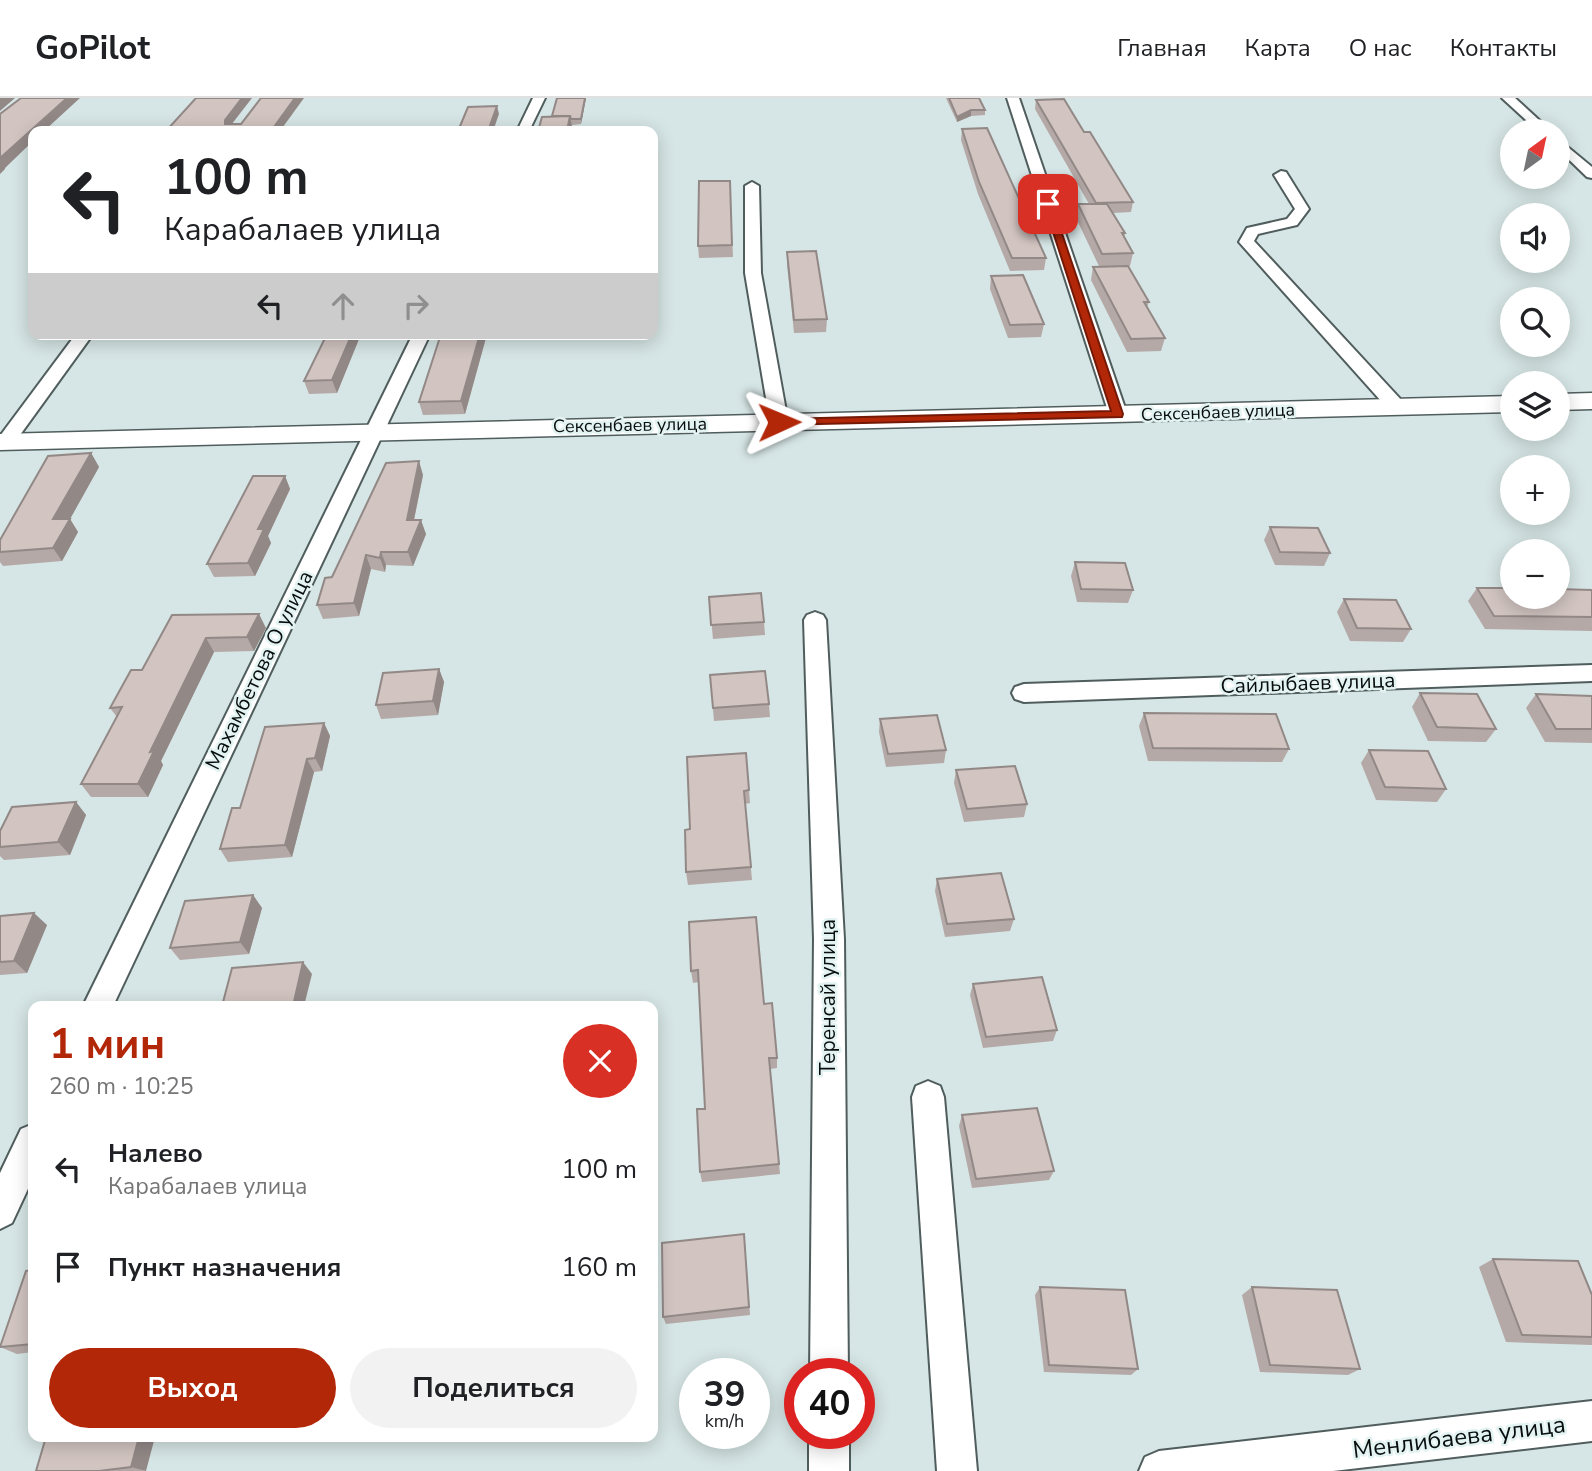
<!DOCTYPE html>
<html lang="ru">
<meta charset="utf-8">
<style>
:root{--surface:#fff;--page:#f2f2f2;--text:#202124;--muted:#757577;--line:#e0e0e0;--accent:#b32709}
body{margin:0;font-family:"Nunito Sans",sans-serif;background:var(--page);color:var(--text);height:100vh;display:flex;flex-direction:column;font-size:26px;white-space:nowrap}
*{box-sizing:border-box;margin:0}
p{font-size:23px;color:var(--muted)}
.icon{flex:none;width:38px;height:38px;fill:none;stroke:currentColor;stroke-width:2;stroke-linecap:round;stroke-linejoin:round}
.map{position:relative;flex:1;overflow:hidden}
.details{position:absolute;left:28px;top:903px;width:630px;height:441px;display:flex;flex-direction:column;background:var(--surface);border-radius:14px;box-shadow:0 4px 18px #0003}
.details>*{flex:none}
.hud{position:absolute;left:28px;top:28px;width:630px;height:214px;border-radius:14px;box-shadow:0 4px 18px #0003;background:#fff;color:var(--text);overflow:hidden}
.needle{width:46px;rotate:33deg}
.tools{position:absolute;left:1500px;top:21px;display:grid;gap:14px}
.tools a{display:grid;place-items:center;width:70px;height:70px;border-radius:50%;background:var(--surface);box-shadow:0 4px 18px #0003;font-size:35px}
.speed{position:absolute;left:679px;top:1260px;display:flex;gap:14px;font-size:35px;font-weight:700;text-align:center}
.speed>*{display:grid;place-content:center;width:91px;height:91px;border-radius:50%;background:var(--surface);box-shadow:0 4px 18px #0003;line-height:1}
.speed small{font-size:18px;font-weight:400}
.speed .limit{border:10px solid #d22;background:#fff;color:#111}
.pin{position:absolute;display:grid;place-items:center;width:60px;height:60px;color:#fff;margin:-30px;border-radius:14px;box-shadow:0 4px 10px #0006}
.me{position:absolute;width:77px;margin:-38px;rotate:89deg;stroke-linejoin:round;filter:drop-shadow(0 0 5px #0008)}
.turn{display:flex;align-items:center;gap:24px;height:147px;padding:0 21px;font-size:32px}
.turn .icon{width:91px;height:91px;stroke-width:2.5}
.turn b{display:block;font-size:49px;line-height:60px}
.lanes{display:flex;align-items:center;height:66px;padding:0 21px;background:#0003;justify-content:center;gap:35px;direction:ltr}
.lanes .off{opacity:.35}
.round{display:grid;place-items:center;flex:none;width:74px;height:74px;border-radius:37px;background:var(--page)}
.summary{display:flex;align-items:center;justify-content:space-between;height:119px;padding:0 21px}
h1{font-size:42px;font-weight:700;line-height:52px;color:var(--accent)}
.button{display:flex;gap:14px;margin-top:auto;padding:14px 21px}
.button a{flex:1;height:80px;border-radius:42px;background:var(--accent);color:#fff;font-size:28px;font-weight:700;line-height:80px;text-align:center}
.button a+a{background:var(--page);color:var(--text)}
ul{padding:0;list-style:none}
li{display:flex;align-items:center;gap:21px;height:98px;padding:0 21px}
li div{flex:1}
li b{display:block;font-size:26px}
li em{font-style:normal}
header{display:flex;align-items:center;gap:42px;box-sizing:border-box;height:98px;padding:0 35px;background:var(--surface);border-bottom:2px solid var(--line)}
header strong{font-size:33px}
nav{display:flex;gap:38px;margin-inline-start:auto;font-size:24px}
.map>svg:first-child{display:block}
</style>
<header>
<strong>GoPilot</strong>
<nav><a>Главная</a><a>Карта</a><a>О нас</a><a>Контакты</a></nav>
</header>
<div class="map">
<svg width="1592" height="1373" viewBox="0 0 1592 1373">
<rect width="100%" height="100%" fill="#d6e5e5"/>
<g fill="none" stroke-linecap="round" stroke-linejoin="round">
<g stroke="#505d5d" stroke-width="4">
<g id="street">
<path d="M533 0H545L529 33H517Z"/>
<path d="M1007 0H1019L1127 316 1125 320 1118 322 1109 316Z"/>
<path d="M1502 0H1515L1551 33H1538Z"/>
<path d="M1558 41 1592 69V80L1587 79 1558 51Z"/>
<path d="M1281 73 1286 74 1309 111 1297 127 1258 136 1254 143 1404 305 1406 309 1404 313H1390L1239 144 1247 130 1287 121 1295 111 1274 77Z"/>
<path d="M752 84 759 88 761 175 788 324 779 330 770 324 745 175V88Z"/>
<path d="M76 236H93L12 348H0V338Z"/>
<path d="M413 236H430L113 908H83Z"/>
<path d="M815 514 823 517 826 522 844 841 848 1276H810L814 841 804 522 807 517Z"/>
<path d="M1592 567V583L1024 604 1015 601 1012 595 1015 589 1024 586Z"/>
<path d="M928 983 940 988 944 999 977 1373H937L912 999 916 988Z"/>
<path d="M33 1026V1080L12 1125 0 1131V1075L21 1031Z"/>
<path d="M1592 1303V1343L1333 1373H1139L1145 1359 1159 1353Z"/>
<rect x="809" y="1335" width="40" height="38"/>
</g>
</g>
<g stroke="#505d5d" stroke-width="3">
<g id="secondary">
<path d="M1592 295V311L1558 312V296Z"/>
<path d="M1512 298V314L0 352V336Z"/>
</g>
</g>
<use href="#street" fill="#fff" fill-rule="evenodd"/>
<use href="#secondary" fill="#fff" fill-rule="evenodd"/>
</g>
<g fill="#b4a9a6">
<path d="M557 0H586L581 26 572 27V29L552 18Z"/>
<path d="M946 0H979L985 12V17L971 18 957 24Z"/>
<path d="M1036 2 1084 34 1133 104 1131 114 1113 115 1125 135 1124 140 1133 155 1130 168H1099L1075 118 1078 106H1089L1035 11Z"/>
<path d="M962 31 1046 160 1044 172 1010 173 978 96 961 42Z"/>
<path d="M730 83 733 159 699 160 698 148Z"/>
<path d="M787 154 827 221 826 234 794 235 787 166Z"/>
<path d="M1093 169 1149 204 1147 209 1165 240 1161 253 1127 254 1091 182Z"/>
<path d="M991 178 1044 226 1041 239 1008 240 990 191Z"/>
<path d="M321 236H361L337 295 309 296 304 283 325 239H322Z"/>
<path d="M441 236H487L465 316 423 317 419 304Z"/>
<path d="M91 355 99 369 70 421 78 434 62 463 3 468 0 464V442Z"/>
<path d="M423 377 414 422 426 436 413 468 386 467 385 474 371 471 359 518 323 521 317 507 332 479Z"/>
<path d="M285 378 290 391 268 438 271 445 255 478 214 479 207 466Z"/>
<path d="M1270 429 1330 455 1324 468 1275 467 1264 442Z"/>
<path d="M1075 464 1133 492 1128 505 1077 504 1071 478Z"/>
<path d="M1477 490 1592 492V533L1485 531 1468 503Z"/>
<path d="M709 499 764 524 765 537 713 541Z"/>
<path d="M1344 501 1411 531 1403 544 1350 543 1337 514Z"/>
<path d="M172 517 266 530 254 553 214 554 161 663 163 667 148 699H91L81 686 117 619 110 610 142 572Z"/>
<path d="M439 571 444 584 438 617 381 621 376 607Z"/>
<path d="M710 577 769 606 770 619 714 623Z"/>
<path d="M1420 595 1496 631 1486 644 1428 643 1412 609Z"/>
<path d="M1536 596 1592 598V645L1545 644 1526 610Z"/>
<path d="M1144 615 1289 651 1282 664 1148 663 1139 628Z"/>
<path d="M880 621 946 652 944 665 886 669 879 634Z"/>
<path d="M324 625 330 638 322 673 314 674 292 759 228 764 220 751 240 710Z"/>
<path d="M1369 652 1446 691 1437 704 1376 702 1361 665Z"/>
<path d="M687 659 749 692 750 705 745 706 752 782 688 787 686 774 690 731Z"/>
<path d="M956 672 1027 706 1024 719 964 724 954 685Z"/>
<path d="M76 704 86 717 70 757 4 762 0 758V733Z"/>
<path d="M937 781 1014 821 1010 833 945 839 935 793Z"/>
<path d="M253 797 262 810 249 856 180 862 170 850Z"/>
<path d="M0 818 47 827 27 875 0 877Z"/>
<path d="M689 824 764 906 777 960V970L770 971 780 1076 702 1084 700 1074 705 1011 699 884 693 885 691 873Z"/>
<path d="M973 886 1057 932 1053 943 983 950 970 897Z"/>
<path d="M962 1017 1054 1073 1049 1082 972 1090 959 1028Z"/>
<path d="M745 1145 750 1217 666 1226 663 1219Z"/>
<path d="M1493 1161 1592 1197V1247L1506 1244 1479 1169Z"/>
<path d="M33 1172V1254L17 1256 0 1249Z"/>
<path d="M1040 1189 1138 1271 1131 1277 1044 1274 1035 1197Z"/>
<path d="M1252 1189 1360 1271 1348 1277 1260 1274 1242 1197Z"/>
<path d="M46 1339 146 1373H36Z"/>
</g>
<g fill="#928987">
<path d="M0 0H15L0 13Z"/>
<path d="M67 0H80L44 33H33V43L5 70V71L0 76V60Z"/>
<path d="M242 0H252L228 31 225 26V22Z"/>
<path d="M295 0H304L280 33H271Z"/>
<path d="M585 0H586L581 26V21Z"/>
<path d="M497 8 499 16 493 33H488Z"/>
<path d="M971 12V18L957 24V19Z"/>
<path d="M570 18 572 29 571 33H567Z"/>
<path d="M352 236H361L337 295 332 282Z"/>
<path d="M480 236H487L465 316 461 303Z"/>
<path d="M91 355 99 369 70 421 78 434 62 463 53 450V421Z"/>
<path d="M419 363 423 377 411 436 407 422Z"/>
<path d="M285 378 290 391 268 438 271 445 255 478 248 465 258 431Z"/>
<path d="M421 422 426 436 413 468 408 454Z"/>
<path d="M381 454 386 467 385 474 380 460Z"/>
<path d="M366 457 371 471 359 518 354 505Z"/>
<path d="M259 516 266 530 254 553 247 539Z"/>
<path d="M206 540 214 554 161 663 163 667 148 699 138 686 150 654Z"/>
<path d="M439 571 444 584 438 617 433 603Z"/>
<path d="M324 625 330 638 322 673 315 660Z"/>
<path d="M307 661 314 674 292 759 285 747Z"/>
<path d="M76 704 86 717 70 757 58 744Z"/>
<path d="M253 797 262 810 249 856 240 844Z"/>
<path d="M34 815 47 827 27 875 14 863Z"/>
<path d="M303 864 312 876 304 908H293Z"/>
<path d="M139 1339H155L146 1373 131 1369Z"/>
</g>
<g fill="#d1c4c1" stroke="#928987" stroke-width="2">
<path d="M21 0H67L0 60V16Z"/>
<path d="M196 0H242L225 22V26H241L261 0H295L271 33H166Z"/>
<path d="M557 0H585L581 21H571L570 18H552Z"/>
<path d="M949 0H979L985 12H971L957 19Z"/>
<path d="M1064 1 1084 34H1090L1133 104 1096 105 1036 2Z"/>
<path d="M497 8 488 33H458L468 9Z"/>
<path d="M570 18 567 33H538L542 19Z"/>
<path d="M987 30 1046 160H1012L979 84 962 31Z"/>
<path d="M699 83H730L732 147 698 148Z"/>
<path d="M1078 106H1107L1125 135H1122L1133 155 1102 156Z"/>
<path d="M816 153 827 221 794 222 787 154Z"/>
<path d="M1128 168 1149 204H1144L1165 240 1131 241 1093 169Z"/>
<path d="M1023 177 1044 226 1010 227 991 178Z"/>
<path d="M327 236H352L332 282 304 283Z"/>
<path d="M441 236H480L461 303 419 304Z"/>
<path d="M91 355 53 421H70L53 450 0 454V442L48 358Z"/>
<path d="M419 363 407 422H421L408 454H381L380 460 366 457 354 505 317 507 325 480 332 479 386 365Z"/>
<path d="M253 378H285L258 431H264L248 465 207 466Z"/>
<path d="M1270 429 1318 430 1330 455 1280 454Z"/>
<path d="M1075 464 1125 465 1133 492 1081 491Z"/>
<path d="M1477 490H1512V499H1558V491L1592 492V519L1494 518Z"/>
<path d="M761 495 764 524 711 527 709 499Z"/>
<path d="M1344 501 1396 502 1411 531 1357 530Z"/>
<path d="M259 516 247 539 206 540 150 654 154 653 138 686H81L122 609 110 610 131 572H142L172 517Z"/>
<path d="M439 571 433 603 376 607 383 575Z"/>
<path d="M765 573 769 606 713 610 710 577Z"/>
<path d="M1420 595 1477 596 1496 631 1437 629Z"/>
<path d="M1536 596 1592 598V631H1556Z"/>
<path d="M1144 615 1276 616 1289 651 1153 650Z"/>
<path d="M937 617 946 652 888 656 880 621Z"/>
<path d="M324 625 315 660 307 661 285 747 220 751 232 710H240L265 629Z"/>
<path d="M1369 652 1428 653 1446 691 1385 689Z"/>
<path d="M746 655 749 692 744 693 751 769 686 774 685 732 690 731 687 659Z"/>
<path d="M1015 668 1027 706 967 711 956 672Z"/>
<path d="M76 704 58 744 0 749V733L12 709Z"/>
<path d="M1001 775 1014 821 947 826 937 781Z"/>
<path d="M253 797 240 844 170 850 185 803Z"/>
<path d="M34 815 14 863 0 864V818Z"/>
<path d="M756 819 764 906 772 905 777 960H769L779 1066 700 1074 697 1011H705L698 872 691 873 689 824Z"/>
<path d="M303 864 293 908H222L232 870Z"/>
<path d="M1042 879 1057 932 986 939 973 886Z"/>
<path d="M1037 1010 1054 1073 976 1081 962 1017Z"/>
<path d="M744 1136 749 1209 663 1219 662 1145Z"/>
<path d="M1493 1161 1578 1163 1592 1197V1239L1522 1237Z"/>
<path d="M33 1172V1246L0 1249 26 1173Z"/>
<path d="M1040 1189 1125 1192 1138 1271 1049 1267Z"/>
<path d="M1252 1189 1337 1192 1360 1271 1270 1267Z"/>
<path d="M46 1339H139L131 1369 99 1373H36Z"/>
</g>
<path fill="#b32709" stroke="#741906" stroke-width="2" d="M1048 103 1052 106 1123 316 1122 319 775 327V322L779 321 1111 313 1044 106Z"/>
<g text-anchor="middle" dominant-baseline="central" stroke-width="5" stroke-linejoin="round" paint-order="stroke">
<g font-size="18" fill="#080d0d" stroke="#e3f3f2">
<text transform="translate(1218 314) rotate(-2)">Сексенбаев улица</text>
<text transform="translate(630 327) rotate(-1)">Сексенбаев улица</text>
</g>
<g font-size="21" fill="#080d0d" stroke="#e3f3f2">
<text transform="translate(259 572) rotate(-64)">Махамбетова О улица</text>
<text transform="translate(1308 585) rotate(-2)">Сайлыбаев улица</text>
<text transform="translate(828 899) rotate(-90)">Теренсай улица</text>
</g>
<g font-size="24" fill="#080d0d" stroke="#e3f3f2">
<text transform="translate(1459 1339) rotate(-7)">Менлибаева улица</text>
</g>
</g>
</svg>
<div class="tools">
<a><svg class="needle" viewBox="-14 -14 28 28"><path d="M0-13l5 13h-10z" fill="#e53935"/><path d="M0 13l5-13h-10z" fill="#757577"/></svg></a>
<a><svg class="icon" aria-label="sound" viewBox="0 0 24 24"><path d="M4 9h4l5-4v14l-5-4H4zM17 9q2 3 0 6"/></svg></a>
<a><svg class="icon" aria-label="search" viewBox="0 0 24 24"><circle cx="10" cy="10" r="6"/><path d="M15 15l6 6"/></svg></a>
<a><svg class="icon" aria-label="layers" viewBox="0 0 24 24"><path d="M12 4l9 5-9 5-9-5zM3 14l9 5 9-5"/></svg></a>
<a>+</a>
<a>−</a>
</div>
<div class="speed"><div>39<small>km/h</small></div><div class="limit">40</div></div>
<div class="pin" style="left:1048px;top:106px;background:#d93025"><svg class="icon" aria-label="arrive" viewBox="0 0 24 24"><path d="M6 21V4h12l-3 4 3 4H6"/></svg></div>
<svg class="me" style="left:779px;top:324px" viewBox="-20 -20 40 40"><path d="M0-17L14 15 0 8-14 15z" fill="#b32709" stroke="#fff" stroke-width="4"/></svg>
<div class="hud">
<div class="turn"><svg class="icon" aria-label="left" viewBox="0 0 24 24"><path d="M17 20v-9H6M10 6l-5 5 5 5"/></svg><div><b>100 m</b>Карабалаев улица</div></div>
<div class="lanes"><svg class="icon" aria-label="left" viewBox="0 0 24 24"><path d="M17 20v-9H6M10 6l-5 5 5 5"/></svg><svg class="icon off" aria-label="ahead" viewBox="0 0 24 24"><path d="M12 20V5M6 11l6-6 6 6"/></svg><svg class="icon off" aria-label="right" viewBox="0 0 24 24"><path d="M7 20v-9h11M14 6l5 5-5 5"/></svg></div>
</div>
<section class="details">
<div class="summary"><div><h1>1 мин</h1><p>260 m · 10:25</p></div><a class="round" style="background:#d93025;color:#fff"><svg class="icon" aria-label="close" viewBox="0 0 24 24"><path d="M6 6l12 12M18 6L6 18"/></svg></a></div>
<ul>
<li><svg class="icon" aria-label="left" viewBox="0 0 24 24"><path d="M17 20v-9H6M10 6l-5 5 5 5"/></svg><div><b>Налево</b><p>Карабалаев улица</p></div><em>100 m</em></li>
<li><svg class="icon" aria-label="arrive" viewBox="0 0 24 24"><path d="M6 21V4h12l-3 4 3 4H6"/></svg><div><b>Пункт назначения</b></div><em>160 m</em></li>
</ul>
<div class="button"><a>Выход</a><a>Поделиться</a></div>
</section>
</div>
